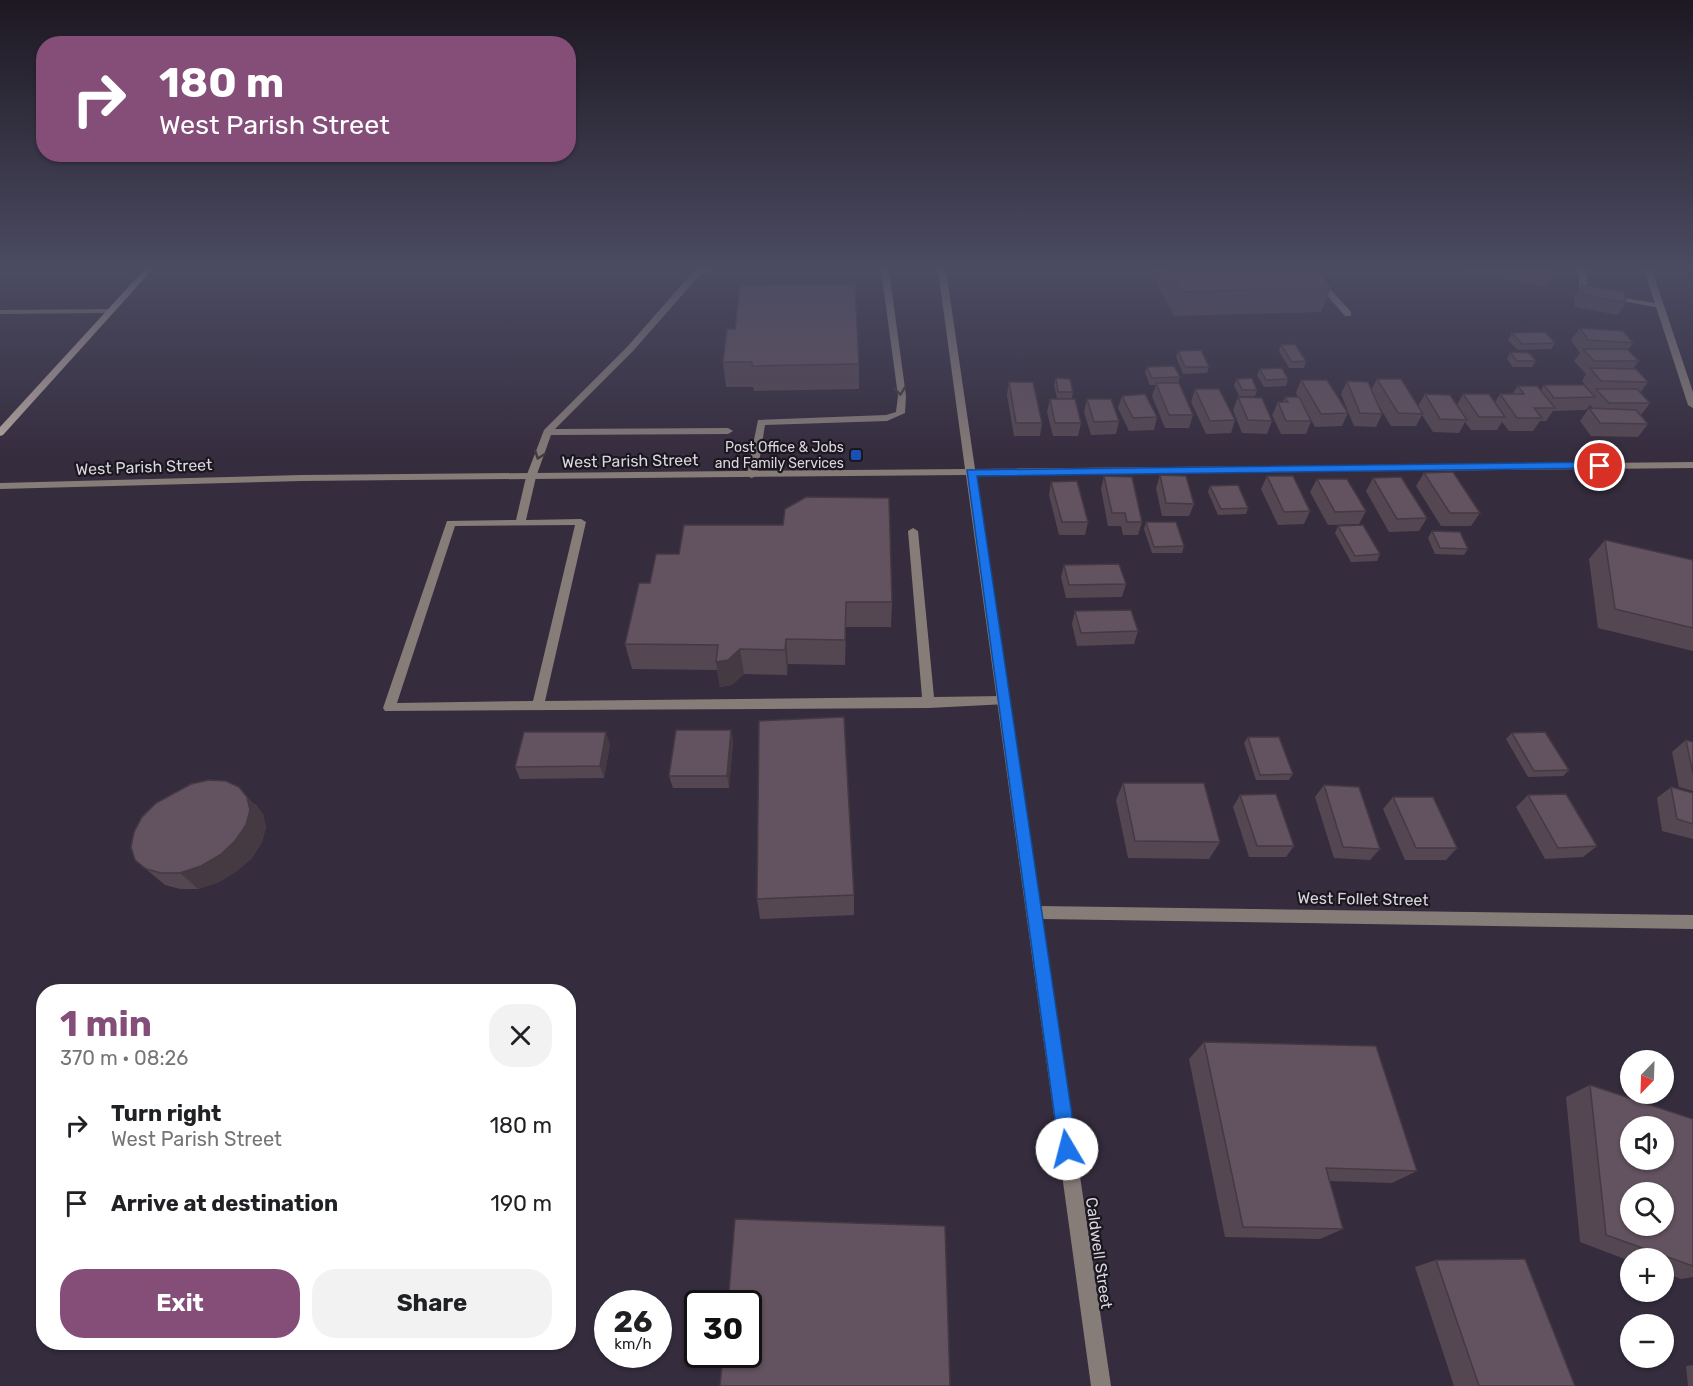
<!DOCTYPE html>
<meta charset="utf-8">
<style>
:root{--surface:#fff;--page:#f2f2f2;--text:#202124;--muted:#757577;--accent:#844e78}
body{margin:0;font-family:Rubik,sans-serif;background:var(--page);color:var(--text);height:100vh;display:flex;flex-direction:column;font-size:22px;white-space:nowrap}
*{box-sizing:border-box;margin:0}
p{font-size:20px;color:var(--muted)}
.icon{flex:none;width:33px;height:33px;fill:none;stroke:currentColor;stroke-width:2;stroke-linecap:round;stroke-linejoin:round}
.map{position:relative;flex:1;overflow:hidden}
.details{position:absolute;left:36px;top:984px;width:540px;height:366px;display:flex;flex-direction:column;background:var(--surface);border-radius:24px;box-shadow:0 2px 4px #0004}
.details>*{flex:none}
.banner{position:absolute;left:36px;top:36px;width:540px;height:126px;border-radius:24px;box-shadow:0 2px 4px #0004;background:#844e78;color:#fff;overflow:hidden}
.needle{width:39px;rotate:203deg}
.fabs{position:absolute;left:1620px;top:1050px;display:grid;gap:12px}
.fabs a{display:grid;place-items:center;width:54px;height:54px;border-radius:50%;background:var(--surface);box-shadow:0 2px 4px #0004;font-size:30px}
.speed{position:absolute;left:594px;top:1290px;display:flex;gap:12px;font-size:30px;font-weight:700;text-align:center}
.speed>*{display:grid;place-content:center;width:78px;height:78px;border-radius:50%;background:var(--surface);box-shadow:0 2px 4px #0004;line-height:1}
.speed small{font-size:15px;font-weight:400}
.speed .limit{border:3px solid #111;border-radius:9px;background:#fff;color:#111}
.pin{position:absolute;display:grid;place-items:center;width:51px;height:51px;color:#fff;margin:-26px;border:3px solid #fff;border-radius:50%;box-shadow:0 2px 6px #0007}
.me{position:absolute;width:66px;margin:-33px;rotate:352deg;stroke-linejoin:round;filter:drop-shadow(0 0 4px #0008)}
.turn{display:flex;align-items:center;gap:21px;height:126px;padding:0 24px;font-size:27px}
.turn .icon{width:78px;height:78px;stroke-width:2.5}
.turn b{display:block;font-size:42px;line-height:51px}
.round{display:grid;place-items:center;flex:none;width:63px;height:63px;border-radius:24px;background:var(--page)}
.summary{display:flex;align-items:center;justify-content:space-between;height:102px;padding:0 24px}
h1{font-size:36px;font-weight:700;line-height:45px;color:var(--accent)}
.button{display:flex;gap:12px;margin-top:auto;padding:12px 24px}
.button a{flex:1;height:69px;border-radius:24px;background:var(--accent);color:#fff;font-size:24px;font-weight:700;line-height:69px;text-align:center}
.button a+a{background:var(--page);color:var(--text)}
ul{padding:0;list-style:none}
li{display:flex;align-items:center;gap:18px;height:78px;padding:0 24px}
li div{flex:1}
li b{display:block;font-size:22px}
li em{font-style:normal}
.map>svg:first-child{display:block}
</style>
<div class="map">
<svg width="1693" height="1386" viewBox="0 0 1693 1386">
<rect width="100%" height="100%" fill="#352c3d"/>
<g fill="none" stroke-linecap="round" stroke-linejoin="round">
<g fill="#867c78" fill-rule="evenodd">
<path d="M700 270H711L698 277 633 351 555 429 728 428 733 431 728 434 551 435 536 477 526 520 581 519 586 522 545 701 922 697 908 531 913 528 918 531 934 697 1003 696 1007 698 1009 701 1007 704 929 708 385 711 383 708 447 521 516 520 526 477 544 430 627 347 692 273ZM575 525 533 701 397 703 455 526Z"/>
<path d="M881 270H889L906 396 905 413 887 421 765 425 757 475 752 478 749 477 747 475 758 420 886 415 896 412 898 396Z"/>
<path d="M1305 270H1313L1351 312V316H1345Z"/>
<path d="M1578 270H1586L1588 290 1594 291V295L1584 294 1580 292Z"/>
<path d="M1608 295 1660 304 1664 306 1660 308 1611 299H1608Z"/>
</g>
<g fill="#867c78" fill-rule="evenodd">
<path d="M938 270H946L975 469 1693 462V468L976 475 1040 906 1693 915V929L1042 919 1111 1386H1091L966 475 301 481 0 489V483L301 475 965 469Z"/>
<path d="M114 309 115 311 111 313 0 314V310Z"/>
</g>
<path fill="#867c78" fill-rule="evenodd" d="M1644 270H1652L1693 392V408L1688 405Z"/>
<path fill="#b7a7a0" fill-rule="evenodd" d="M144 270H152L3 435 0 436V427Z"/>
</g>
<g fill="#554752">
<path d="M1150 270H1318L1331 288 1321 312 1174 316Z"/>
<path d="M1459 270H1556L1546 287Z"/>
<path d="M1582 285 1626 303 1618 315 1575 307 1574 297Z"/>
<path d="M1580 328 1633 343 1628 350 1639 361 1633 369 1648 382 1640 393 1650 403 1641 415 1648 424 1638 437 1591 436 1580 421 1589 408H1593L1590 405 1586 410 1553 411 1546 421H1540L1533 431H1509L1502 422 1497 430H1471L1465 422 1459 433 1433 432 1422 415 1416 426H1391L1379 406 1382 414 1376 427 1354 426 1341 394 1347 381 1371 390 1377 379 1418 406 1425 394 1457 405 1463 394 1495 402 1500 394H1512L1518 386 1541 390 1544 385 1591 392 1582 381 1586 374 1574 361 1580 353 1571 340Z"/>
<path d="M727 329 859 364V389L754 391 753 387H726L723 362Z"/>
<path d="M1512 333 1555 343 1551 349 1518 350 1508 340Z"/>
<path d="M1281 345 1306 361 1304 368H1289L1279 351Z"/>
<path d="M1178 351 1209 367 1207 373 1183 374 1176 357Z"/>
<path d="M1510 352 1536 361 1532 367H1513L1507 359Z"/>
<path d="M1147 367 1180 377 1178 383 1193 415 1189 428H1165L1152 396 1156 385H1150L1145 373Z"/>
<path d="M1260 369 1288 379 1286 386 1264 387 1257 375Z"/>
<path d="M1056 378 1073 392 1072 398H1057L1054 385Z"/>
<path d="M1237 379 1257 390 1255 396H1239L1234 385Z"/>
<path d="M1301 380 1348 413 1342 426 1315 427 1307 412 1311 421 1306 434H1281L1272 415 1278 402H1283L1285 397H1298L1296 393Z"/>
<path d="M1009 382 1042 423 1040 436H1014L1007 395Z"/>
<path d="M1195 389 1235 420 1231 433 1206 434 1191 402Z"/>
<path d="M1122 396 1157 417 1154 430 1129 431 1118 408Z"/>
<path d="M1238 397 1272 421 1267 434 1242 433 1233 410Z"/>
<path d="M1050 399 1081 423 1078 436H1053L1047 412Z"/>
<path d="M1087 399 1119 421 1116 434 1091 435 1084 412Z"/>
<path d="M1424 473 1480 513 1471 526H1441L1416 486Z"/>
<path d="M1160 475 1194 504 1189 516H1162L1156 488Z"/>
<path d="M1104 476 1142 522 1138 535H1123L1121 526H1108L1101 489Z"/>
<path d="M1267 476 1310 511 1304 524 1278 525 1261 489Z"/>
<path d="M1373 478 1427 518 1419 531 1389 532 1366 491Z"/>
<path d="M1317 479 1366 511 1359 524 1328 525 1310 492Z"/>
<path d="M1051 482 1088 522 1085 535H1059L1049 495Z"/>
<path d="M1210 486 1248 508 1246 514 1218 515 1208 492Z"/>
<path d="M1146 522 1184 546 1182 553H1152L1144 529Z"/>
<path d="M1338 526 1380 554 1377 561 1351 562 1335 533Z"/>
<path d="M1432 531 1468 549 1464 555 1435 554 1428 538Z"/>
<path d="M1605 540 1693 560V651L1598 628 1589 559Z"/>
<path d="M1064 565 1126 584 1122 597 1066 598 1061 577Z"/>
<path d="M639 583 892 602 891 627H846L845 665 788 664 787 675 744 674 732 685 720 687 717 670 632 669 625 644Z"/>
<path d="M1075 611 1138 631 1134 644 1077 646 1072 624Z"/>
<path d="M731 730 733 742 729 788H673L669 776Z"/>
<path d="M1512 733 1569 770 1563 776 1528 777 1506 739Z"/>
<path d="M1248 737 1293 774 1289 780H1256L1244 743Z"/>
<path d="M1686 740 1693 742V791L1679 787 1672 752Z"/>
<path d="M610 744 604 778 520 779 515 767Z"/>
<path d="M1123 783 1220 842 1209 859 1128 858 1116 800Z"/>
<path d="M1324 785 1380 849 1370 860 1334 858 1315 797Z"/>
<path d="M1671 787 1693 793V839L1662 831 1657 798Z"/>
<path d="M1240 795 1294 846 1286 857H1249L1233 807Z"/>
<path d="M1528 795 1597 846 1583 857 1545 859 1516 807Z"/>
<path d="M1393 797 1457 848 1446 860H1405L1383 809Z"/>
<path d="M255 804 263 814 266 827 262 842 252 858 237 871 219 882 198 889H180L165 885 135 860Z"/>
<path d="M854 895V915L760 919 757 899Z"/>
<path d="M1204 1042 1417 1171 1392 1183 1330 1181 1343 1229 1320 1239 1225 1237 1189 1059Z"/>
<path d="M1590 1085 1693 1119V1277L1681 1279 1664 1273V1258H1630V1261L1580 1242 1566 1097Z"/>
<path d="M1436 1260 1575 1386H1454L1415 1267Z"/>
<path d="M1693 1365V1386H1688L1686 1366Z"/>
</g>
<g fill="#453942">
<path d="M786 639 788 664 787 675 785 650Z"/>
<path d="M740 649 744 674 732 685 720 687 716 662Z"/>
<path d="M731 730 733 742 729 788 727 776Z"/>
<path d="M606 732 610 744 604 778 600 766Z"/>
<path d="M239 787 263 814 266 827 262 842 252 858 237 871 219 882 198 889 180 873Z"/>
</g>
<g fill="#63525f" stroke="#453942" stroke-width="1.5" fill-rule="evenodd">
<path d="M1169 270H1318L1331 288 1181 292Z"/>
<path d="M855 284 859 364 752 366V362H723L727 329H735L740 285Z"/>
<path d="M1582 285 1624 292 1626 303 1583 295Z"/>
<path d="M1580 328 1623 331 1633 343 1588 340Z"/>
<path d="M1545 332 1555 343 1522 344 1512 333Z"/>
<path d="M1295 344 1306 361 1292 362 1281 345Z"/>
<path d="M1583 349H1627L1639 361H1594Z"/>
<path d="M1201 350 1209 367H1185L1178 351Z"/>
<path d="M1510 352 1529 353 1536 361H1517Z"/>
<path d="M1174 366 1180 377 1152 378 1147 367Z"/>
<path d="M1282 368 1288 379 1266 380 1260 369Z"/>
<path d="M1590 368 1636 369 1648 382 1601 381Z"/>
<path d="M1056 378 1070 379 1073 392H1058Z"/>
<path d="M1252 378 1257 390H1242L1237 379Z"/>
<path d="M1377 379H1401L1423 414 1398 413Z"/>
<path d="M1301 380H1327L1348 413 1321 414Z"/>
<path d="M1347 381 1368 382 1382 414 1360 413Z"/>
<path d="M1009 382H1033L1042 423H1016Z"/>
<path d="M1156 383H1179L1193 415H1169Z"/>
<path d="M1544 385H1584L1595 397 1554 398Z"/>
<path d="M1518 386H1537L1555 408H1534L1542 418H1517L1500 394H1524Z"/>
<path d="M1195 389H1219L1235 420 1210 421Z"/>
<path d="M1596 389H1637L1650 403H1609Z"/>
<path d="M1145 394 1157 417 1133 418 1122 396Z"/>
<path d="M1425 394 1450 395 1467 420 1440 419Z"/>
<path d="M1463 394H1489L1505 417H1479Z"/>
<path d="M1238 397 1262 398 1272 421 1248 420Z"/>
<path d="M1285 397H1299L1311 421H1286L1278 402H1288Z"/>
<path d="M1050 399H1075L1081 423H1055Z"/>
<path d="M1087 399H1111L1119 421 1094 422Z"/>
<path d="M1589 408 1636 410 1648 424 1600 423Z"/>
<path d="M1453 472 1480 513H1450L1424 473Z"/>
<path d="M1160 475 1186 476 1194 504 1166 503Z"/>
<path d="M1104 476 1132 477 1142 522H1127L1125 513H1112Z"/>
<path d="M1267 476H1293L1310 511 1284 512Z"/>
<path d="M1401 477 1427 518 1397 519 1373 478Z"/>
<path d="M1317 479H1347L1366 511 1335 512Z"/>
<path d="M1077 481 1088 522H1062L1051 482Z"/>
<path d="M1238 485 1248 508 1221 509 1210 486Z"/>
<path d="M806 497 889 498 892 602H846L845 640 786 639 785 650 740 649 728 660 716 662 718 645 625 644 639 583H650L656 554H679L684 525H783L785 509Z"/>
<path d="M1146 522H1176L1184 546 1154 547Z"/>
<path d="M1363 525 1380 554 1355 556 1338 526Z"/>
<path d="M1432 531 1460 532 1468 549 1440 548Z"/>
<path d="M1605 540 1693 560V628L1615 609Z"/>
<path d="M1119 564 1126 584 1069 585 1064 565Z"/>
<path d="M1131 610 1138 631 1081 633 1075 611Z"/>
<path d="M844 717 854 895 757 899 759 721Z"/>
<path d="M676 730H731L727 776H669Z"/>
<path d="M524 732H606L600 766 515 767Z"/>
<path d="M1545 732 1569 770 1534 771 1512 733Z"/>
<path d="M1248 737H1279L1293 774 1260 775Z"/>
<path d="M1686 740 1693 742V774Z"/>
<path d="M209 780 226 781 239 787 247 797 250 810 246 825 235 841 220 855 201 866 180 873H161L146 869 135 860 131 847 134 832 142 817 156 803 191 784Z"/>
<path d="M1123 783H1204L1220 842 1135 841Z"/>
<path d="M1324 785 1359 787 1380 849 1343 847Z"/>
<path d="M1671 787 1693 793V824L1677 819Z"/>
<path d="M1276 794 1294 846H1257L1240 795Z"/>
<path d="M1566 794 1597 846 1558 848 1528 795Z"/>
<path d="M1393 797H1433L1457 848H1416Z"/>
<path d="M1204 1042 1376 1046 1417 1171 1326 1168 1343 1229 1243 1227Z"/>
<path d="M1590 1085 1693 1119V1266L1606 1235ZM1630 1126H1664V1160H1630ZM1630 1192H1664V1226H1630Z"/>
<path d="M735 1219 945 1226 950 1386H720L723 1354H748V1304H728Z"/>
<path d="M1525 1259 1575 1386H1479L1436 1260Z"/>
</g>
<defs><path id="oneway-chevron" d="M-2-3.5L2.5 0L-2 3.5" fill="none" stroke-width="1.6" stroke-linecap="round" stroke-linejoin="round" transform="scale(1.5)"/></defs>
<g stroke="#403a3e">
<use href="#oneway-chevron" transform="translate(900 391) rotate(84)"/>
<use href="#oneway-chevron" transform="translate(539 455) rotate(110)"/>
</g>
<linearGradient id="sky" x2="0" y2="1"><stop stop-color="#1d1822"/><stop offset="0.58" stop-color="#4b4b62"/><stop offset="1" stop-color="#4b4b62" stop-opacity="0"/></linearGradient>
<rect width="1693" height="464" fill="url(#sky)"/>
<path fill="#1a73e8" stroke="#114b97" stroke-width="1.5" d="M1600 462 1605 466 1604 468 977 476 1077 1149 1074 1156 1067 1158 1060 1156 967 470Z"/>
<rect fill="#1a4fb4" stroke="#1b171e" stroke-width="2" x="850" y="449" width="12" height="12" rx="3"/>
<g text-anchor="middle" dominant-baseline="central" stroke-width="4.5" stroke-linejoin="round" paint-order="stroke">
<g font-size="14" fill="#dbd5e0" stroke="#1b171e" text-anchor="end">
<text x="844" y="447">Post Office &amp; Jobs<tspan x="844" dy="16">and Family Services</tspan></text>
</g>
<g font-size="16" fill="#dbd5e0" stroke="#1b171e">
<text transform="translate(630 461) rotate(-1)">West Parish Street</text>
<text transform="translate(144 467) rotate(-2)">West Parish Street</text>
<text transform="translate(1363 899) rotate(1)">West Follet Street</text>
<text transform="translate(1099 1253) rotate(82)">Caldwell Street</text>
</g>
</g>
</svg>
<div class="fabs">
<a><svg class="needle" viewBox="-14 -14 28 28"><path d="M0-13l5 13h-10z" fill="#e53935"/><path d="M0 13l5-13h-10z" fill="#757577"/></svg></a>
<a><svg class="icon" aria-label="sound" viewBox="0 0 24 24"><path d="M4 9h4l5-4v14l-5-4H4zM17 9q2 3 0 6"/></svg></a>
<a><svg class="icon" aria-label="search" viewBox="0 0 24 24"><circle cx="10" cy="10" r="6"/><path d="M15 15l6 6"/></svg></a>
<a>+</a>
<a>−</a>
</div>
<div class="speed"><div>26<small>km/h</small></div><div class="limit">30</div></div>
<div class="pin" style="left:1600px;top:466px;background:#d93025"><svg class="icon" aria-label="arrive" viewBox="0 0 24 24"><path d="M6 21V4h12l-3 4 3 4H6"/></svg></div>
<svg class="me" style="left:1067px;top:1149px" viewBox="-20 -20 40 40"><circle r="19" fill="#fff"/><path d="M0-13L10 11 0 6-10 11z" fill="#1a73e8"/></svg>
<div class="banner">
<div class="turn"><svg class="icon" aria-label="right" viewBox="0 0 24 24"><path d="M7 20v-9h11M14 6l5 5-5 5"/></svg><div><b>180 m</b>West Parish Street</div></div>
</div>
<section class="details">
<div class="summary"><div><h1>1 min</h1><p>370 m · 08:26</p></div><a class="round"><svg class="icon" aria-label="close" viewBox="0 0 24 24"><path d="M6 6l12 12M18 6L6 18"/></svg></a></div>
<ul>
<li><svg class="icon" aria-label="right" viewBox="0 0 24 24"><path d="M7 20v-9h11M14 6l5 5-5 5"/></svg><div><b>Turn right</b><p>West Parish Street</p></div><em>180 m</em></li>
<li><svg class="icon" aria-label="arrive" viewBox="0 0 24 24"><path d="M6 21V4h12l-3 4 3 4H6"/></svg><div><b>Arrive at destination</b></div><em>190 m</em></li>
</ul>
<div class="button"><a>Exit</a><a>Share</a></div>
</section>
</div>
